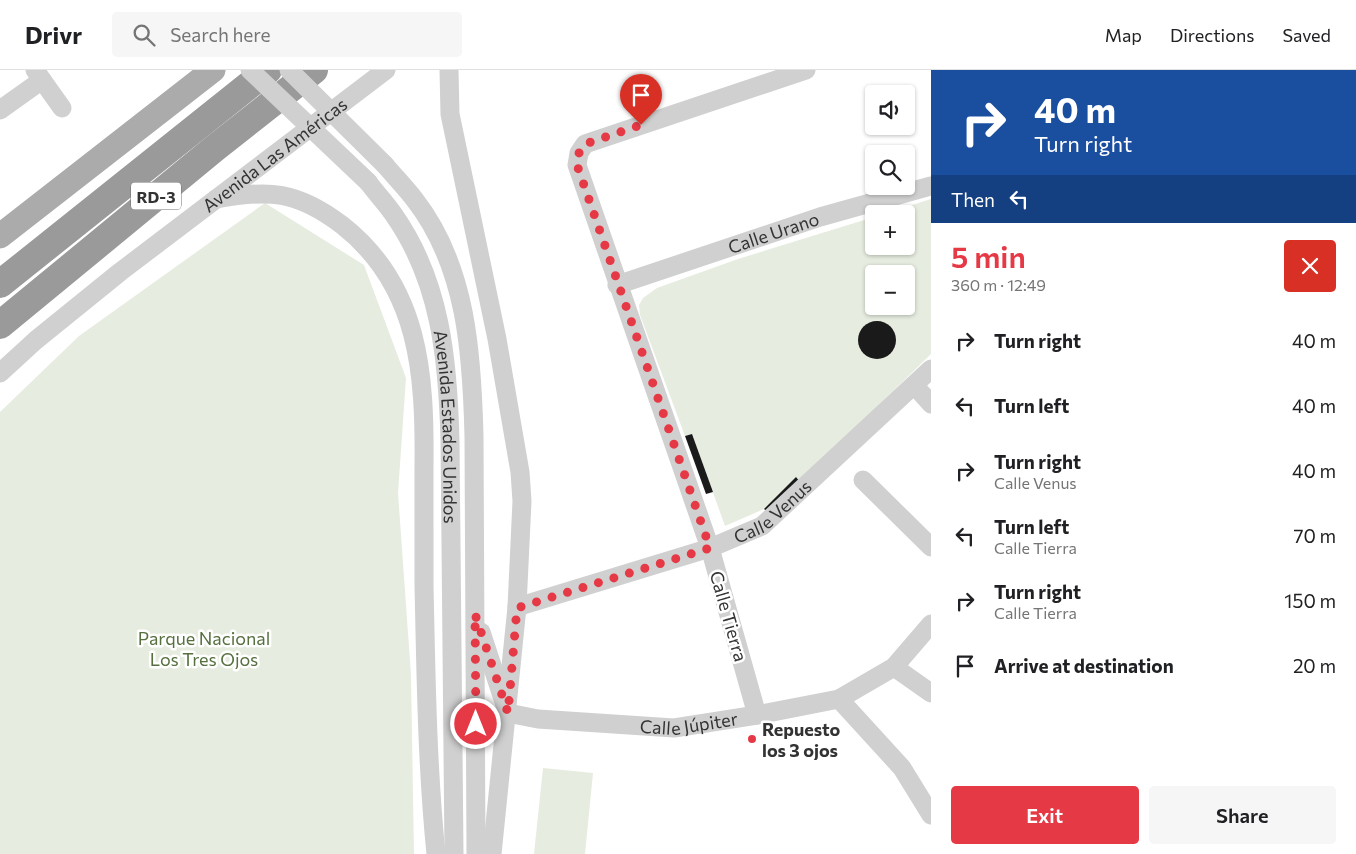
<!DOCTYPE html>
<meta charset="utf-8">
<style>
:root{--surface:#fff;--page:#f6f6f6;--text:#202124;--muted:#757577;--line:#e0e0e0;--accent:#e63946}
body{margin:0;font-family:Commissioner,sans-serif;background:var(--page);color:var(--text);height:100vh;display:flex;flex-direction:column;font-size:19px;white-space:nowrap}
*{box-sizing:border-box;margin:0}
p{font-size:16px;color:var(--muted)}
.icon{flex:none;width:28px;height:28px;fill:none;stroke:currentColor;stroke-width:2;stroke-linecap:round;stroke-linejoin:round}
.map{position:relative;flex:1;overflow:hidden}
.drawer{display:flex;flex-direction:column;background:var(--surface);width:425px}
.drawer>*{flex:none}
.guide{background:#1a4fa0;color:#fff;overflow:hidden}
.controls{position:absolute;left:865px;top:15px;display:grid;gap:10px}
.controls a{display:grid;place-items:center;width:50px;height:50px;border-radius:5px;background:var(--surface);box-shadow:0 1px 4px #0004;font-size:25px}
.pin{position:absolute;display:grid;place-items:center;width:42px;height:42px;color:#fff;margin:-51px -21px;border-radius:50% 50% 50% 0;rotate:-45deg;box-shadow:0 0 5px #0007}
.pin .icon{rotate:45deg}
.me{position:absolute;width:55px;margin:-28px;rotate:0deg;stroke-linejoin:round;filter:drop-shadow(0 0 4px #0008)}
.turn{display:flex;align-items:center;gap:18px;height:105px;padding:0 20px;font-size:22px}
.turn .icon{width:65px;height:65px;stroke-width:2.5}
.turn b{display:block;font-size:35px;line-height:42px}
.then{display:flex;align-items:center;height:48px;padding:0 20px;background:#0003;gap:10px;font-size:19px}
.round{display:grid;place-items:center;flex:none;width:52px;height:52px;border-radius:5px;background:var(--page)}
.overview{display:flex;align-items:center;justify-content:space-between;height:85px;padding:0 20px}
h1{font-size:30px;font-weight:600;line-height:38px;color:var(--accent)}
.action{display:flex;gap:10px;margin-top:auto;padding:10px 20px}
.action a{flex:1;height:58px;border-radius:5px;background:var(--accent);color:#fff;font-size:20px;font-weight:600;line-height:58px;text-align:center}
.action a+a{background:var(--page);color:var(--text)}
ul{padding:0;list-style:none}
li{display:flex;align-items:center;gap:15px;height:65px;padding:0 20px}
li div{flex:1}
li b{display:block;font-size:19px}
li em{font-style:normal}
header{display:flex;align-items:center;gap:30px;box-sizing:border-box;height:70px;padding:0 25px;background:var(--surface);border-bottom:1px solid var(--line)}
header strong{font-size:24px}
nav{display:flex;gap:28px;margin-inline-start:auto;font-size:18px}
.search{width:350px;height:45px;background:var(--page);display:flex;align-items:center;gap:12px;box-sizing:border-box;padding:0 18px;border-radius:5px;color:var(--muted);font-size:19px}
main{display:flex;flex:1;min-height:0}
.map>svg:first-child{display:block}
</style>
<header>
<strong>Drivr</strong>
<div class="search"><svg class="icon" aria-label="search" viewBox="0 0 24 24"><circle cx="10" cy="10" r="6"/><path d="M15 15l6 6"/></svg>Search here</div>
<nav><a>Map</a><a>Directions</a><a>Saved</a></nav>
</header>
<main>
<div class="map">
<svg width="931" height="784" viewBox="0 0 931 784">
<rect width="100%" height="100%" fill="#fff"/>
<g fill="#e6ecdf" fill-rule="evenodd">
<path d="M931 129V284L800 412 797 408 764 439 725 456 692 364 685 366 640 245 639 235 643 228 657 218 738 189 874 147V176H906V144H884ZM874 204H906V236H874Z"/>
<path d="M265 133 364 195 406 308 398 423 411 605 414 784H0V342L79 266Z"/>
<path d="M543 698 593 703 585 784H534Z"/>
</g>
<g fill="#1a1a1a">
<circle cx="877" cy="270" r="19"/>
<path d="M692 364 713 422 706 424 685 366Z"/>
<path d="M796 407 800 412 769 443 764 439Z"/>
</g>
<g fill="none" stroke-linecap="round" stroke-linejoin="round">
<g stroke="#d0d0d0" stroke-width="19">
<path d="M35 0 62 38"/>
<path d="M449 0 450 44 497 269 520 402 522 431 517 537 492 784"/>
<path d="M0 40 42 10"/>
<path d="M385 95C395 107 406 118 415 130 467 197 472 285 474 366L476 784"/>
<path id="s1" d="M368 112C376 123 386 133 394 145 441 212 448 291 450 371L454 784"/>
<path d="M216 129C269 119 297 121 342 155 420 216 425 305 424 396 424 436 424 475 424 515 426 605 427 694 436 784"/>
<path id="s2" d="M617 215 820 147 931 116"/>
<path id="s3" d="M0 303 36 270 120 202 386 0"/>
<path d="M914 315 931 334"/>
<path d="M863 410 931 477"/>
<path id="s4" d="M517 537 710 478 762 456 931 299"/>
<path d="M481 562 505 635"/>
<path d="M894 597 931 623"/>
<path d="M839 629 902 698 931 745"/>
<path id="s5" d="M508 643 538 649 674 658 757 645 839 629 894 597 931 554"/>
<path d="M757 645 710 478 577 95 579 83 585 74 806 0"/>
</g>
<path stroke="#ababab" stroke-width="25" d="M0 166 213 0"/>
<g stroke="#9a9a9a" stroke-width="28">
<path d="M0 214 268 0"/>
<path d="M0 255 215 78 314 0"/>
</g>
<g stroke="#d0d0d0" stroke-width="19">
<path d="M250 0 368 112"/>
<path d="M289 0 385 95"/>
</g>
</g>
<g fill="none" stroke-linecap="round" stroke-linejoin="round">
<path stroke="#e63946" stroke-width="9" stroke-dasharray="0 16.2" d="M476 654 475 544 508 643 517 538 710 478 577 95 579 83 585 74 641 55"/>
</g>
<circle fill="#e63946" stroke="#fff" stroke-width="2" cx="752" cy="669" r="5"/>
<g text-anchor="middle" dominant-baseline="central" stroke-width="5" stroke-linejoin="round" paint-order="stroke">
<rect fill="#fff" stroke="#707070" stroke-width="1" x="131" y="112.5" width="50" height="27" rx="4"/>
<g font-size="16" font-weight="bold" fill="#333">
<text x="156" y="126">RD-3</text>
</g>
<g font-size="18" fill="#333" stroke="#fff">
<text stroke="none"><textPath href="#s3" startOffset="351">Avenida Las Américas</textPath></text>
<text stroke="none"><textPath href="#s2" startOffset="165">Calle Urano</textPath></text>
<text stroke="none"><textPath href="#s1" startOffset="264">Avenida Estados Unidos</textPath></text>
<text stroke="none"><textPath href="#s4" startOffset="275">Calle Venus</textPath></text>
<text transform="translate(729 546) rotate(74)">Calle Tierra</text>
<text stroke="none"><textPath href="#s5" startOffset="182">Calle Júpiter</textPath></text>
</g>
<g font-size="18" fill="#56703f" stroke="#fff">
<text x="204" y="568">Parque Nacional<tspan x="204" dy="21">Los Tres Ojos</tspan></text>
</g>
<g font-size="18" font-weight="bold" fill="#333" stroke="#fff" text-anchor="start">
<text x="762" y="659">Repuesto<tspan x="762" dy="21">los 3 ojos</tspan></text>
</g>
</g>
</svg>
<div class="controls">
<a><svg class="icon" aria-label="sound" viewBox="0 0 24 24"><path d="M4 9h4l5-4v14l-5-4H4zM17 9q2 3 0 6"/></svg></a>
<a><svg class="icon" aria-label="search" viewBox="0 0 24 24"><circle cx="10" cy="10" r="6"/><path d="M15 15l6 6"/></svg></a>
<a>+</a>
<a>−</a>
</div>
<div class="pin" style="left:641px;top:55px;background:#d93025"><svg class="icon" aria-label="arrive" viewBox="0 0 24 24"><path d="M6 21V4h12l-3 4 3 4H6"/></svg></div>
<svg class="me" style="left:476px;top:654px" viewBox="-20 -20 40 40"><circle r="17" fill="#e63946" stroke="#fff" stroke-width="3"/><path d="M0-11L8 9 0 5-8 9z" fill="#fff"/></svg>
</div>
<section class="drawer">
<div class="guide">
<div class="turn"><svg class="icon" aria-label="right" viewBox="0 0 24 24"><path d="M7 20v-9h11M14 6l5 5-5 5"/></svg><div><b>40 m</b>Turn right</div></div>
<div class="then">Then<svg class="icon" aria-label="left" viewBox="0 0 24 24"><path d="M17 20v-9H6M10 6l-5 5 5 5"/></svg></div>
</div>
<div class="overview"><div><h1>5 min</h1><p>360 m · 12:49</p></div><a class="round" style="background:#d93025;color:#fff"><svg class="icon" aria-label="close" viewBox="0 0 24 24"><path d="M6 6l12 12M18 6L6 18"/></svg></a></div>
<ul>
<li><svg class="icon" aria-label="right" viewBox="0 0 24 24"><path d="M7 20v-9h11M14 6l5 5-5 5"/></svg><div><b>Turn right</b></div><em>40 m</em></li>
<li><svg class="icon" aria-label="left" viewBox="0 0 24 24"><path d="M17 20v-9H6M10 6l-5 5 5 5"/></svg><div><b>Turn left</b></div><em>40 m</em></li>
<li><svg class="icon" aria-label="right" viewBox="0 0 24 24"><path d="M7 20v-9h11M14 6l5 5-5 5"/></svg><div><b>Turn right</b><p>Calle Venus</p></div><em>40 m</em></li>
<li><svg class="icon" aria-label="left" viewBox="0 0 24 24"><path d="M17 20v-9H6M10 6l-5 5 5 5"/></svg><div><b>Turn left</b><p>Calle Tierra</p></div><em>70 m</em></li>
<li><svg class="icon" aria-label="right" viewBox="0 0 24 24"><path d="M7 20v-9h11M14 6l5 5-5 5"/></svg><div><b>Turn right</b><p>Calle Tierra</p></div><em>150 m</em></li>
<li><svg class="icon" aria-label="arrive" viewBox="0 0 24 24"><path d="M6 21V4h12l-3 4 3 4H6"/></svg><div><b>Arrive at destination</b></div><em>20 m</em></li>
</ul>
<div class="action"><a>Exit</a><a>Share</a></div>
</section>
</main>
